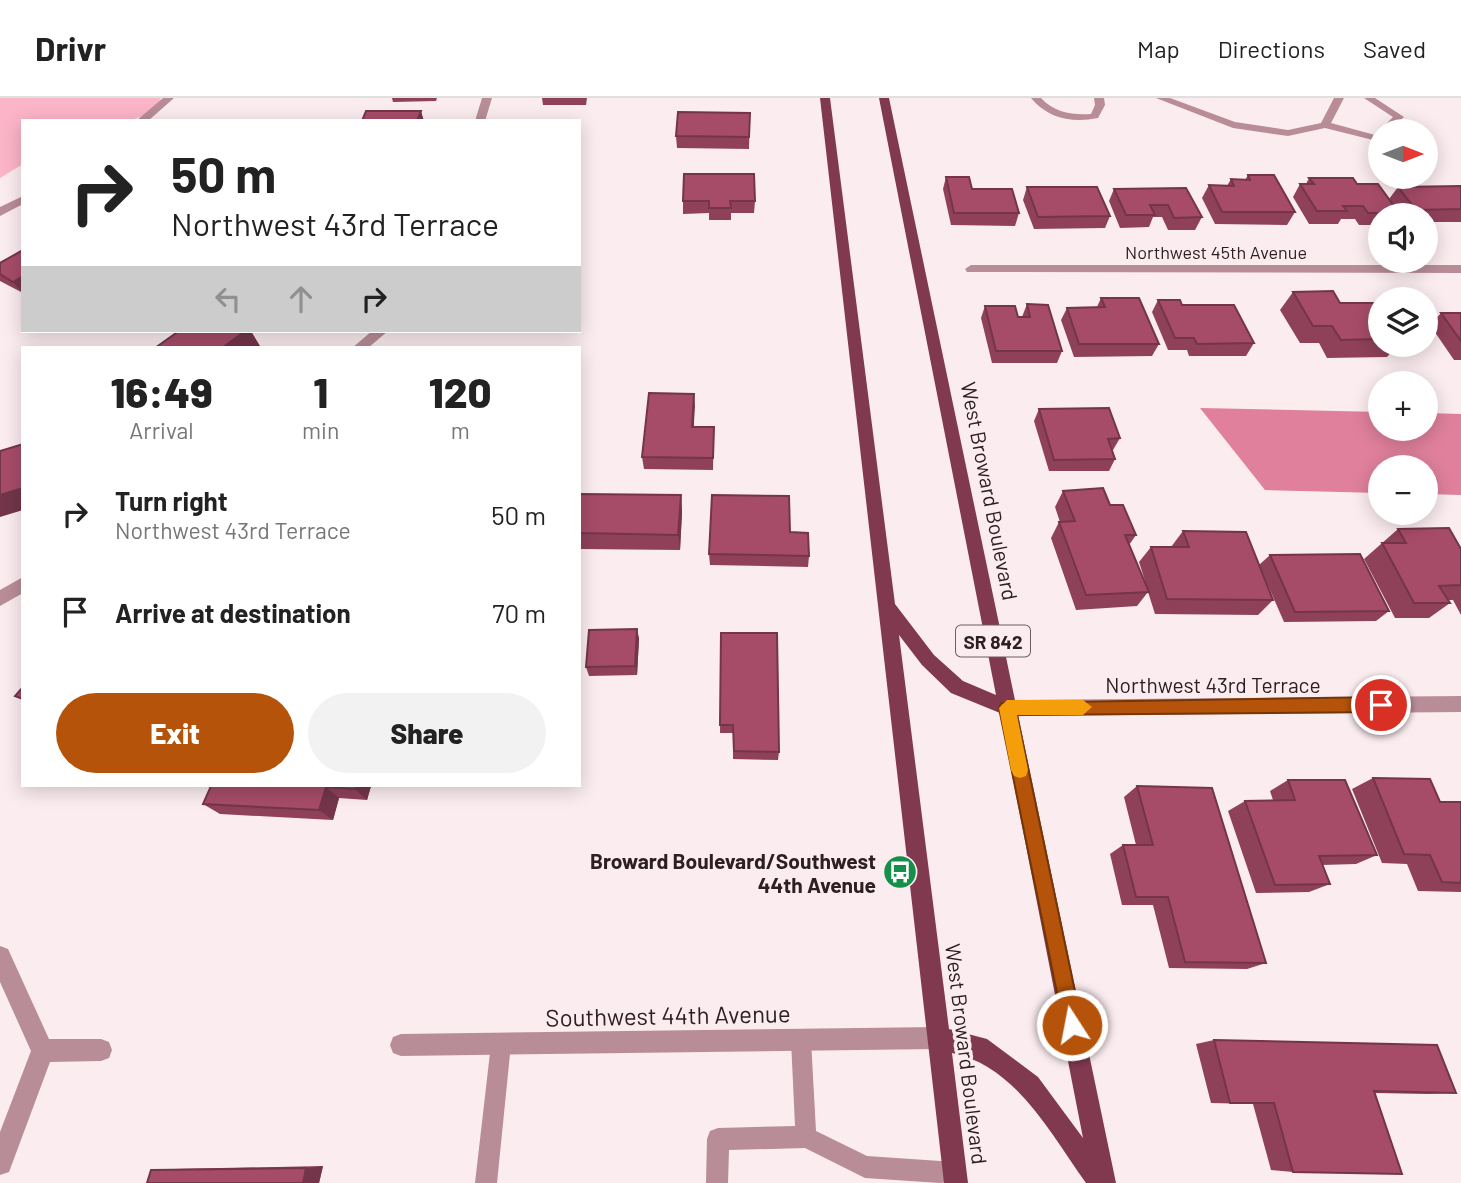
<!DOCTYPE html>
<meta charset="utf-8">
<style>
:root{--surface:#fff;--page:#f2f2f2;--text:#222;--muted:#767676;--line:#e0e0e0;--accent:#b45309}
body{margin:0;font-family:Barlow,sans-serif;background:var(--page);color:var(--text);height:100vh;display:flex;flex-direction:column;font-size:26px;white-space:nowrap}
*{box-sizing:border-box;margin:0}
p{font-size:23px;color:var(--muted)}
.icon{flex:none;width:38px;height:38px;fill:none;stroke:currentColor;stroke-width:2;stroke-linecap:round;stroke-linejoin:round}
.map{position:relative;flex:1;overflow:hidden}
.side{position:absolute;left:21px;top:248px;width:560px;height:441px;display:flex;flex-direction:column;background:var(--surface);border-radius:0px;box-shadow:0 4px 18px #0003}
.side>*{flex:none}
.top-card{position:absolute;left:21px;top:21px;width:560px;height:214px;border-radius:0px;box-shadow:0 4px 18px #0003;background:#fff;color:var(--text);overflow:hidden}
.needle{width:46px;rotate:90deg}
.buttons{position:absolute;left:1368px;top:21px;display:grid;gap:14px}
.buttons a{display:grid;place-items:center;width:70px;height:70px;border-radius:50%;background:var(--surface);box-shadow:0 4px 18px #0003;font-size:35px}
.pin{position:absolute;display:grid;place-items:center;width:60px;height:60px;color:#fff;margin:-30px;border:4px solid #fff;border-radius:50%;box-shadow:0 2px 7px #0007}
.me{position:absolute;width:77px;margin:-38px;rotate:349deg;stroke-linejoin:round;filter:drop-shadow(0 0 5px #0008)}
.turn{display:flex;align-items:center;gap:24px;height:147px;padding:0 35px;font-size:32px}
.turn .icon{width:91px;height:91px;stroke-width:2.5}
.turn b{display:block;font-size:49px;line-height:60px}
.lanes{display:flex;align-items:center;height:66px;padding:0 35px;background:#0003;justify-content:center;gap:35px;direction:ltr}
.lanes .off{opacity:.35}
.eta{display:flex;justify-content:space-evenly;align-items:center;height:119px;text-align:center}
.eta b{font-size:42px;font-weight:800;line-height:49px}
.primary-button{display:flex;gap:14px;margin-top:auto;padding:14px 35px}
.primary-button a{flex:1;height:80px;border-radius:42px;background:var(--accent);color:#fff;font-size:28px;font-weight:800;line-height:80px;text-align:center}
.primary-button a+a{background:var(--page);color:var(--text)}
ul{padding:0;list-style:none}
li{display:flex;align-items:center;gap:21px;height:98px;padding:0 35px}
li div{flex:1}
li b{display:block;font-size:26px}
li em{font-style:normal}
header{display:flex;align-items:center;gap:42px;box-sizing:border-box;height:98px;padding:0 35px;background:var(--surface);border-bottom:2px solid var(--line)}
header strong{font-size:33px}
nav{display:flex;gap:38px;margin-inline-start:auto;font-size:24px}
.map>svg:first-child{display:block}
</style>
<header>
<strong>Drivr</strong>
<nav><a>Map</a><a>Directions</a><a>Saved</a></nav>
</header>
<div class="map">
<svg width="1461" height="1085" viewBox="0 0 1461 1085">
<rect width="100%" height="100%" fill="#fbecef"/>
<path fill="#fcb5c8" d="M0 0H161L153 14 129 23H23V66L0 80Z"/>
<path fill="#e0809c" d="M1200 310 1381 314V331H1426V315L1461 316V397L1426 396V369H1381V395L1265 392Z"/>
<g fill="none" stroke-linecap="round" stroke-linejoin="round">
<g fill="#b88d98" fill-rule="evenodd">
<path d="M1031 0H1041C1055 15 1072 17 1091 16L1095 7 1094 0H1104L1105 7 1098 20C1073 25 1048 21 1031 0Z"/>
<path d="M1156 0H1170L1235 24 1288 32 1321 25 1334 0H1344L1331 25 1375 37 1393 19 1364 0H1375L1404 19 1389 33H1381V42L1377 43 1325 30 1288 38 1233 30Z"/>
<path d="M801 932 808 935 811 942 816 1033 867 1058 955 1064 963 1067 966 1075 963 1083 940 1085 865 1080 805 1050 729 1052 728 1085H706L707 1041 710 1033 718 1030 795 1028 791 942 794 935Z"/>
<path d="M501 936 508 939 511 946 497 1085H475L491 946 494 939Z"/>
</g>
<g fill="#b88d98" fill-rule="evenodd">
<path d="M163 0H174L148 23H136Z"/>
<path d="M482 0H492L485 23H475Z"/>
<path d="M23 98V106L0 118V109Z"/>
<path d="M971 167H1461V175L967 174 965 171Z"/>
<path d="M372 233H388L368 250H352Z"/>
<path d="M23 479V495L0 508V492Z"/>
<path d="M1461 598V614L1007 618 1001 616 998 610 1001 604 1007 602Z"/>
<path d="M0 848 8 851 49 941H101L109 944 112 952 109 960 101 963 50 964 9 1074 0 1077V1034L31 953 0 884Z"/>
<path d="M937 929 945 932 948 940 945 948 937 951 401 958 393 955 390 947 393 939 401 936Z"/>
</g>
<path fill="#813950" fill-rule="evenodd" d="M820 0H830L895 506 934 557 963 583 996 597 879 0H889L1116 1085H1086C1050 1035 1016 968 952 955L968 1085H944ZM899 537 922 567 951 595 1000 615 1083 1040 1038 979 987 941 949 931Z"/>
</g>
<g fill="#8f415a">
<path d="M392 0H437L436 3 393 4Z"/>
<path d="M542 0H587L586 7H543Z"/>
<path d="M750 15 749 51 677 50 676 38Z"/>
<path d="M1248 77 1295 114 1287 127 1215 126 1202 100 1209 87 1227 88 1231 81 1245 82Z"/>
<path d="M946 79 972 91 1019 115 1015 128 951 127 943 91Z"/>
<path d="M1309 80 1357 86 1389 101 1398 89 1461 88V124H1426V117H1401L1394 108 1399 115 1397 117H1381V127H1359L1355 121H1341L1338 126H1309L1293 99 1300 86H1306Z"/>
<path d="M1027 89 1110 118 1105 130 1034 131 1023 102Z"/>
<path d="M1186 90 1202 119 1195 132H1168L1162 119H1153L1149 129 1120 130 1109 103 1114 91Z"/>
<path d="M683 103H755L754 115H731V122H709V115L683 116Z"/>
<path d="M23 152V195L0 183V165Z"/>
<path d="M1293 194 1340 205H1381V247H1398L1387 259 1327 260 1319 245H1300L1280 212Z"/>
<path d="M1101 200 1159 246 1152 258 1074 259 1061 222 1067 210 1097 209Z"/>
<path d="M1158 202 1182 207 1254 245 1246 258H1189L1187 252H1168L1152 214Z"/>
<path d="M1027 206 1062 253 1057 265H992L981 220 985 208 1018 219H1022Z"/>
<path d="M1441 215H1461V262H1454L1430 227Z"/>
<path d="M694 296V329H714L713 372 644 371 642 359Z"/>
<path d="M1039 311 1120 340 1113 352H1112L1115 361 1109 373H1049L1034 323Z"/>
<path d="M1063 393 1110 407 1136 437 1129 447 1147 489 1139 464 1151 449H1171L1183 433 1273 502 1258 517 1155 516 1148 494 1137 508 1076 512 1051 440 1059 424H1060L1055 409Z"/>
<path d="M579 396 681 397 682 414 680 452 579 451Z"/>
<path d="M1398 431 1461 451V517L1453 502H1448L1450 505 1429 520H1395L1364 461Z"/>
<path d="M790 434 809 458 808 469 710 467 709 456Z"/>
<path d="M1270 457 1389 513 1376 523 1284 524 1259 467Z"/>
<path d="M637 531 639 541 637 577 589 578 586 569Z"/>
<path d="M721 535 779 654 778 662 733 661V635H720Z"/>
<path d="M1373 680 1440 704H1461V794L1418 793 1407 766 1382 765 1352 691Z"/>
<path d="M1288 682 1377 757 1356 766 1322 767 1330 786 1309 794 1256 795 1228 713 1245 703 1273 702 1270 693Z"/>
<path d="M211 688H371L367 702 339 700 333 722 220 716 203 706Z"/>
<path d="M1137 688 1266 865 1247 871 1169 870 1153 807H1122L1110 756 1123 747H1136L1124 699Z"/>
<path d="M1214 942 1456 995 1428 996 1375 995 1293 1074 1271 1072 1253 1006 1211 1005 1196 946Z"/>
<path d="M323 1068 319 1085 151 1072 174 1071Z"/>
</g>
<g fill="#74354a">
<path d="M421 13 424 23H417Z"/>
<path d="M23 178V195L13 184Z"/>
<path d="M245 233H251L260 248 257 250H222Z"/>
<path d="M694 296 695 308 693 341 692 329Z"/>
<path d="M23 390V412L0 419V397Z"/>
<path d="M681 397 682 414 680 452 678 437Z"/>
<path d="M637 531 639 541 637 577 635 568Z"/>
<path d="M356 688H371L367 702 355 691Z"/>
<path d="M326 689 339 700 333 722 319 712Z"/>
<path d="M323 1068 319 1085H303L306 1070Z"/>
</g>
<g fill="#a64c69" stroke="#74354a" stroke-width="2">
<path d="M366 13H421L417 23H362Z"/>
<path d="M678 14 750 15 749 39 676 38Z"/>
<path d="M684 76H754L755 103H730L731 110H709V103H683Z"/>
<path d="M1248 77H1274L1295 114H1222L1209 87 1234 88 1231 81 1250 82Z"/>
<path d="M946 79H969L972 91H1012L1019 115H954Z"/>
<path d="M1309 80H1353L1357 86H1378L1399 115H1368L1363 108H1343L1347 113H1317L1300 86H1314Z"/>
<path d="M1461 88V111L1416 112 1398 89Z"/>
<path d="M1027 89H1097L1110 118 1038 119Z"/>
<path d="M1186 90 1202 119 1174 120 1168 107H1150L1155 117H1126L1114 91Z"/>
<path d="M23 152V178L13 184 0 176V165Z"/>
<path d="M1333 193 1340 205H1381V241L1341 242 1332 228H1313L1293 194Z"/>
<path d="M1101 200H1139L1159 246H1079L1067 210 1105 209Z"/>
<path d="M1158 202H1180L1182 207H1234L1254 245 1197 246 1194 240H1175Z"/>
<path d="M1027 206 1048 207 1062 253H996L985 208H1015L1018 219H1030Z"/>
<path d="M1441 215H1461V243Z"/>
<path d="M179 233H245L222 250H155Z"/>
<path d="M649 295 694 296 692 329H714L713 360 642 359Z"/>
<path d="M1109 310 1120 340 1108 341 1115 361 1054 362 1039 311Z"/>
<path d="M23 346V390L0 397V353Z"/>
<path d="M1103 390 1110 407H1123L1136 437H1125L1149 494 1086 497 1059 424 1075 423 1063 393Z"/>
<path d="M579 396 681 397 678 437 579 435Z"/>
<path d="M712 397 789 398 790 434 808 435 809 458 709 456Z"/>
<path d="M1449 430 1461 451V487L1439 488 1450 505H1414L1382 445H1406L1398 431Z"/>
<path d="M1183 433 1246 434 1273 502 1167 501 1151 449H1189Z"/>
<path d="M1360 456 1389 513 1295 514 1270 457Z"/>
<path d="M637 531 635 568 586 569 589 532Z"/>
<path d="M721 535H777L779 654 734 653 733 627H720Z"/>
<path d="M23 589V601L15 598Z"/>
<path d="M1373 680 1430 681 1440 704H1461V785L1442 784 1430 757 1404 756Z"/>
<path d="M1288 682H1345L1377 757 1319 758 1330 786 1275 787 1245 703 1295 702Z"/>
<path d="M211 688H356L355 691 326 689 319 712 203 706Z"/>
<path d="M1137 688 1212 690 1266 865 1185 864 1168 799H1136L1123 747H1153Z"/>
<path d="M1214 942 1437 947 1456 995 1374 993 1402 1076 1293 1074 1274 1005H1230Z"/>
<path d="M306 1070 303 1085H147L151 1072Z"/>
</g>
<path fill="#b45309" stroke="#753606" stroke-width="2" d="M1381 599 1389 607 1381 614 1017 617 1082 927 1079 934 1072 937 1065 934 999 610 1001 605Z"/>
<path fill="#f59e0b" d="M1007 602H1083L1092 609 1083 617H1017L1028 672 1026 678 1020 680 1014 678 1011 672 999 610Z"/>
<defs>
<g id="bus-disc" transform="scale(1.75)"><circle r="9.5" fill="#168f4a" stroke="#fbecef"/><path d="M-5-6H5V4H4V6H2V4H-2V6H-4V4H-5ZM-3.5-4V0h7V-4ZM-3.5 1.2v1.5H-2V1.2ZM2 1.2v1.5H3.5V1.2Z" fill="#fff"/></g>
</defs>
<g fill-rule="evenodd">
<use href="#bus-disc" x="900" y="774"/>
</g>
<g text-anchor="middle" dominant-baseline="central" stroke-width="7" stroke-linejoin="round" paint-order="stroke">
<g font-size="18" fill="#2d2023" stroke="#fbecef">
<text x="1216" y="154">Northwest 45th Avenue</text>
</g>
<rect fill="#fbecef" stroke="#6b5d60" stroke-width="2" x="956" y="527.5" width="74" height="31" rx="5"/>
<g font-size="19" font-weight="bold" fill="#2d2023">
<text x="993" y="543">SR 842</text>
</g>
<g font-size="21" fill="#2d2023" stroke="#fbecef">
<text transform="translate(990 393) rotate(79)">West Broward Boulevard</text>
<text x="1213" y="586">Northwest 43rd Terrace</text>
<text transform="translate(967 956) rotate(83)">West Broward Boulevard</text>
</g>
<g font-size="21" font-weight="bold" fill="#2d2023" stroke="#fbecef" text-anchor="end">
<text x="876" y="762">Broward Boulevard/Southwest<tspan x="876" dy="24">44th Avenue</tspan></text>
</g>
<g font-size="24" fill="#2d2023" stroke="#fbecef">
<text transform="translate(668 917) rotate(-1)">Southwest 44th Avenue</text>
</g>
</g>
</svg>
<div class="buttons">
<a><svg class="needle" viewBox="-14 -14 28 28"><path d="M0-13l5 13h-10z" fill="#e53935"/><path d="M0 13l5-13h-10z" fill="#767676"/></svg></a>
<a><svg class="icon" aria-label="sound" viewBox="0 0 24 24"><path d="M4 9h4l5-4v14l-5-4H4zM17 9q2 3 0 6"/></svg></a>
<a><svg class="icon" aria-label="layers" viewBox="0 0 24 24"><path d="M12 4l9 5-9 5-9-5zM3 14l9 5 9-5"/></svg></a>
<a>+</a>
<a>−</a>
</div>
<div class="pin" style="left:1381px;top:607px;background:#d93025"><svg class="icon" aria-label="arrive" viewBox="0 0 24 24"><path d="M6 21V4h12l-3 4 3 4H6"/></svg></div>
<svg class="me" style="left:1072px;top:927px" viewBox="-20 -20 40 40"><circle r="17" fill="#b45309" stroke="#fff" stroke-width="3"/><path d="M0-11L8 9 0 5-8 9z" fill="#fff"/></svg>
<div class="top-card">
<div class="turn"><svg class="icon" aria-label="right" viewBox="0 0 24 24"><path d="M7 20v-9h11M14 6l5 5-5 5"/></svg><div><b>50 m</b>Northwest 43rd Terrace</div></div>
<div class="lanes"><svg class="icon off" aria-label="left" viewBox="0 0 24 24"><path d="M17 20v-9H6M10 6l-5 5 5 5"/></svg><svg class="icon off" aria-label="ahead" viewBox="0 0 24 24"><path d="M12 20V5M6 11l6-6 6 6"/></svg><svg class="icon" aria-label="right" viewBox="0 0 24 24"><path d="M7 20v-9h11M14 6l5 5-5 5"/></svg></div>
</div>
<section class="side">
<div class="eta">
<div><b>16:49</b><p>Arrival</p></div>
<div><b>1</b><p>min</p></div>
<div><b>120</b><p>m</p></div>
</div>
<ul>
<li><svg class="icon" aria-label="right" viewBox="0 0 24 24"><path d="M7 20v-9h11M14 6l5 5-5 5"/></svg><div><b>Turn right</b><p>Northwest 43rd Terrace</p></div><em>50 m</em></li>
<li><svg class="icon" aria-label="arrive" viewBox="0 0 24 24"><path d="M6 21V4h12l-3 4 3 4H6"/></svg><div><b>Arrive at destination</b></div><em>70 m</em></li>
</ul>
<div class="primary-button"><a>Exit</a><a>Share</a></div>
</section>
</div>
